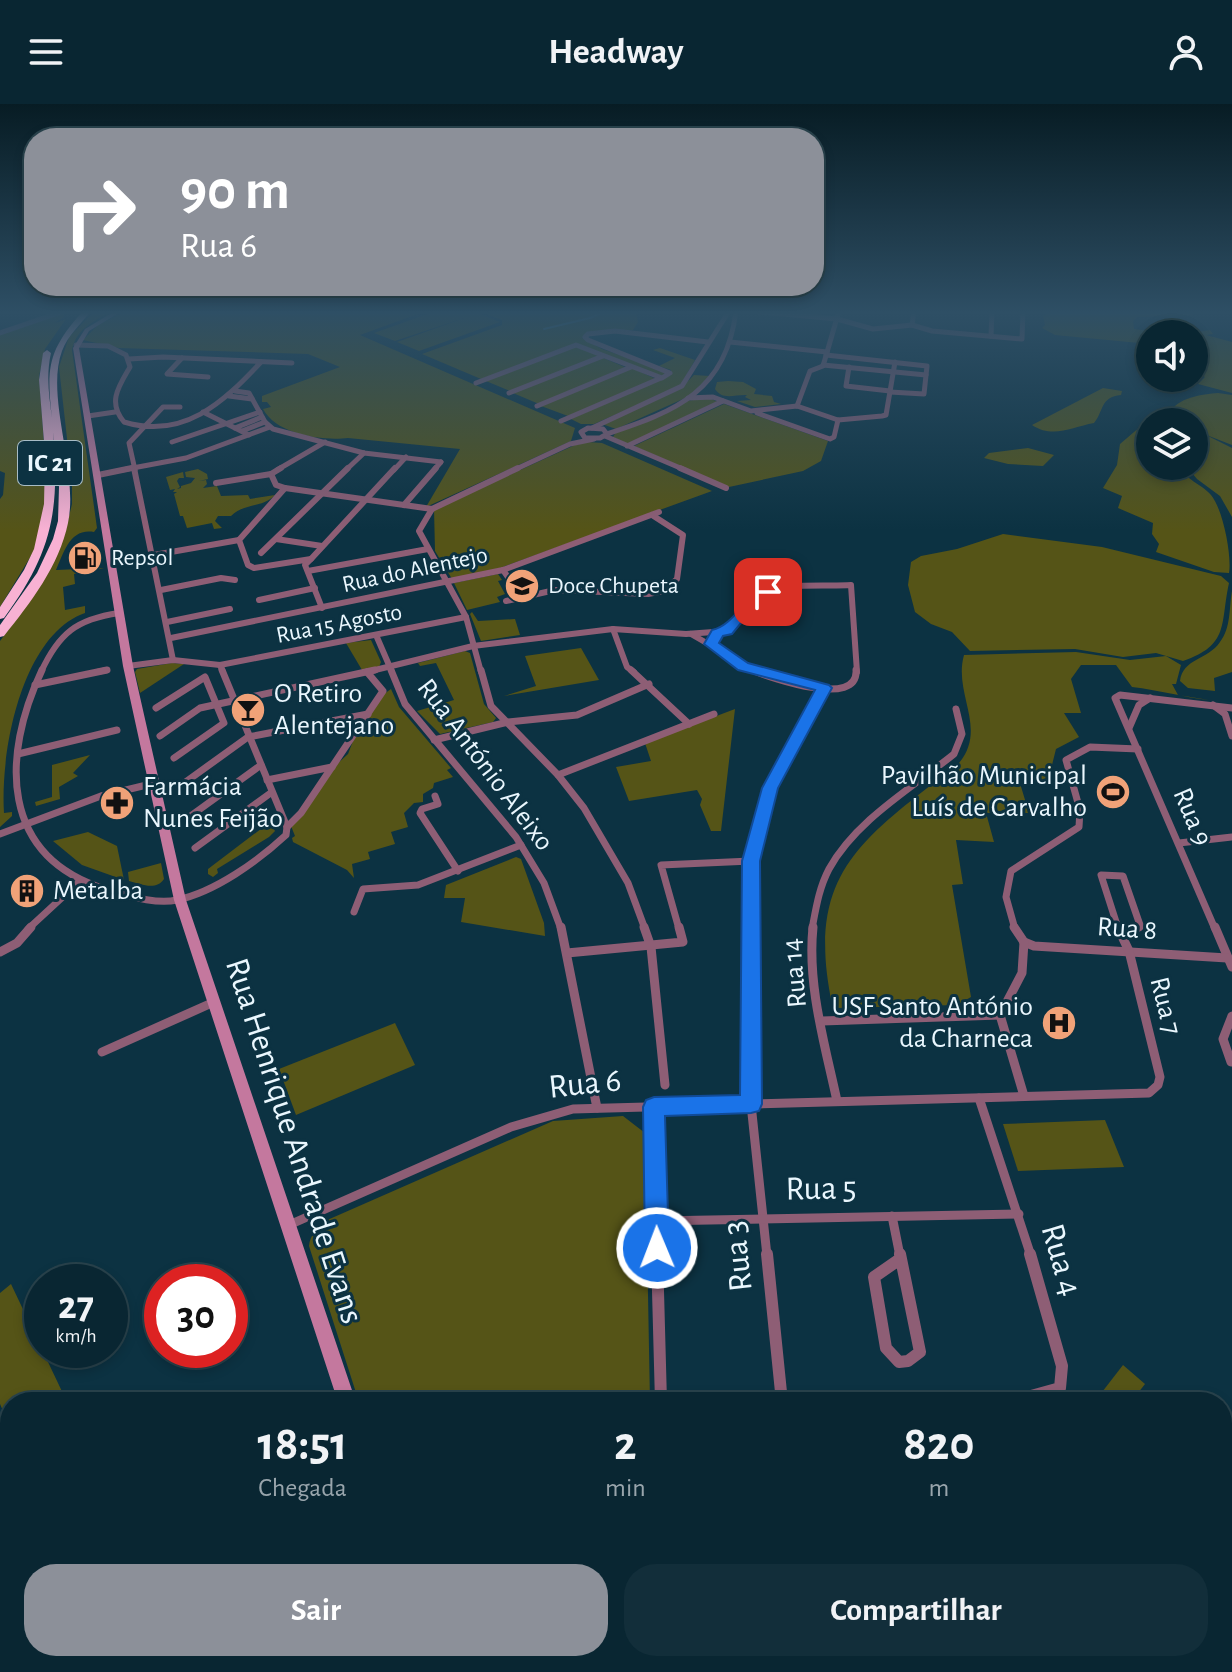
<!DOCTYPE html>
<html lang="pt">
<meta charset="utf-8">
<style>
:root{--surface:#092632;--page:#122e3a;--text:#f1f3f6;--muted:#99a5ac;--line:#29434d;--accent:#8c9099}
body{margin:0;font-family:"Alegreya Sans",sans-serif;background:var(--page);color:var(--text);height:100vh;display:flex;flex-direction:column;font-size:30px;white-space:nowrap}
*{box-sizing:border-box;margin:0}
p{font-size:26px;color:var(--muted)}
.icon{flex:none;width:44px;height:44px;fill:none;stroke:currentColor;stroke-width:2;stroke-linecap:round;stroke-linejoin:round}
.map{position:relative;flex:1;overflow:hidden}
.panel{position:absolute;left:0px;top:1288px;width:1232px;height:280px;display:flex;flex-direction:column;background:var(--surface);border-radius:32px 32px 0 0;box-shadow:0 4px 12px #0003,0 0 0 2px var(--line)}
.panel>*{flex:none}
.guide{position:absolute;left:24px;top:24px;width:800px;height:168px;border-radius:32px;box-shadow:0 4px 12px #0003,0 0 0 2px var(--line);background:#8c9099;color:#fff;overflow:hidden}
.tools{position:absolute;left:1136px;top:216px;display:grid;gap:16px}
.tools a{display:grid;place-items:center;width:72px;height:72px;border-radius:50%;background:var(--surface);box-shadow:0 4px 12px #0003,0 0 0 2px var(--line);font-size:40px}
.speed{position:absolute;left:24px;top:1160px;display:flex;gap:16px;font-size:40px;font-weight:700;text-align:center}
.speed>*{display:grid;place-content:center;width:104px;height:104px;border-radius:50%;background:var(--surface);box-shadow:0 4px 12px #0003,0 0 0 2px var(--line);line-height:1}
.speed small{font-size:20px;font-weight:400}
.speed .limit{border:12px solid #d22;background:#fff;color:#111}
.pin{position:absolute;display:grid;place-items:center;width:68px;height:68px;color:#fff;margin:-34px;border-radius:16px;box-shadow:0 4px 12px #0006}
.me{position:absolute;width:88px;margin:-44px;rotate:359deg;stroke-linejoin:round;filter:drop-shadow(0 0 6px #0008)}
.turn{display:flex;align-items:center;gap:28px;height:168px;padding:0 24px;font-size:36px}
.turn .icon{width:104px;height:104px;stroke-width:2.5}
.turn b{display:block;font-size:56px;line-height:68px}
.eta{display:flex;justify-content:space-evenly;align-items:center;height:136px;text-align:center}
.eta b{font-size:48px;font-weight:600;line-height:56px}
.button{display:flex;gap:16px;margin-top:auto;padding:16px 24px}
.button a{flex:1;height:92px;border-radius:32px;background:var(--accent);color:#fff;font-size:32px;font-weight:600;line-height:92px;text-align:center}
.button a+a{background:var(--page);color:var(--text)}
header{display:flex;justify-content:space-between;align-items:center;height:104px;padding:0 24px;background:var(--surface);font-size:36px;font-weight:600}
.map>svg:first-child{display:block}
</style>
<header><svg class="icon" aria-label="menu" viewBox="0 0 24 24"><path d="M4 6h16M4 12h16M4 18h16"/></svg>Headway<svg class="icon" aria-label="person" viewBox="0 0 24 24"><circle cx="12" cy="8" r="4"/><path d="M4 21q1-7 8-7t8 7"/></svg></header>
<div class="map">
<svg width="1232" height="1568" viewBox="0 0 1232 1568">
<rect width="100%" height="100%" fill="#0c3242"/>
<g fill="#555417">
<path d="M95 207H113C96 216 76 224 72 246L97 424 94 428C70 424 64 448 56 466L104 464 74 470 75 480 63 483 65 506 85 502V509C22 531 0 647 4 709L12 708V712L0 723V537L31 495 65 429 72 400V379L59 263 69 233Z"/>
<path d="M127 207H426L360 231 575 324 571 337 426 403 460 345 348 334C323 337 277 331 263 305L271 303 267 298H262V292L340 263 308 250 119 244 83 236 98 221Z"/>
<path d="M436 207H473L500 218 419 247 397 238 470 212 395 237 374 229Z"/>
<path d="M479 207H636L638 218 633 226 590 228 582 234 602 245 666 267 664 271H659L575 241 481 275 422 250 502 221V216Z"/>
<path d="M1056 207H1182L1194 211 1137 213 1133 217 1134 225 1170 230H1150V240L1055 231 1042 224 1045 221 1043 212Z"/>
<path d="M64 209V213L55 219 66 215 45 245 39 272 48 395 37 442 0 503V395L3 391 5 369 0 367V229Z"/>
<path d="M1210 226 1213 230 1206 231 1232 238V289L1198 280 1205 273 1195 267 1199 264 1194 260 1198 257 1194 251V230H1183Z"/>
<path d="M576 242 599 250 598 252 510 287 486 277Z"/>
<path d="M660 244 695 256 680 282 594 320H581L571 315 671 271V266L659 262 675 254 653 246Z"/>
<path d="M601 253 627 264 539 300 513 289Z"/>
<path d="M632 264 656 275 568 312 541 302Z"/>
<path d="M694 271 710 272 694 290 616 325 602 320 680 285Z"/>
<path d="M728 277 743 278 756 285 754 290 772 292 774 298 781 300 755 303 737 297 751 296 745 293 747 291C735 290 723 297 715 285L717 278Z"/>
<path d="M1103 284 1122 287 1121 291C1100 293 1104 307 1094 319 1072 323 1053 335 1032 321Z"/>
<path d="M1218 289 1232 291V341L1209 332 1194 322V318H1184L1170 309C1176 294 1203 290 1218 289Z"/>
<path d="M709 294 718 298 628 340 613 333 616 328 686 297Z"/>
<path d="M724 300 828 337 821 357 803 367 729 383 634 342Z"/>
<path d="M1161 305 1173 318H1150V362H1180C1185 376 1202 380 1211 391 1223 405 1232 452 1229 469L1214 468 1156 448 1159 440 1152 430 1153 419 1118 404 1122 392 1103 384 1117 361 1120 340Z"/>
<path d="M1194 325 1232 344V413L1220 392 1197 375 1186 362H1194Z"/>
<path d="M588 338 602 339 712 387 500 464 452 475 435 447 434 405 575 341Z"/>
<path d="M1028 344 1054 351 1043 362 1008 360 984 354 989 349Z"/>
<path d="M198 365 207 370 208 375 199 377 206 376 207 380 203 384 217 382 221 392 248 391 250 395 275 391C263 404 244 399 231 412H218L215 417 222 424 214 425 212 419 187 424 183 412H180L174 390 177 388H173L175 385 170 386 166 373 183 368 184 374H179L177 377 180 383 177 385 181 384V382L191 379 195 374 186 373 185 368Z"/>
<path d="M1003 430 1102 443 1221 472 1229 479C1220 520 1230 541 1183 557L1156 549 1123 553 1075 545 970 547 952 528 931 520 915 508 908 481 911 458 921 452 957 445Z"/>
<path d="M498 470 502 476 498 477 505 490 497 493 500 498 467 506 454 479Z"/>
<path d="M1232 487V568L1214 574 1215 587 1188 584 1180 577C1183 554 1208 556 1220 538 1231 524 1229 504 1232 487Z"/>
<path d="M472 508 478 517 515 515 520 531 481 537 470 510Z"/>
<path d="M371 536 381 558 379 563 362 566 346 539Z"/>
<path d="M581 544 599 576 504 592 536 582 525 552Z"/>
<path d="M465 547 470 549 484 600 496 614 493 618 440 630 417 607 454 596 436 559 420 562 418 559Z"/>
<path d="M1076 548 1130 556 1166 552 1181 561 1176 580H1172L1178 591 1209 596C1182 593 1159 586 1132 583L1116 561H1081L1071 575 1081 609H1064L1079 633 1056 645 1051 665 1055 676H1019L1029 709H986L994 738 956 736 963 780 952 781 971 893 957 901 837 904 832 900C804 766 865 734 959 659 988 624 953 590 964 551Z"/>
<path d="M172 559 184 560 140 589 135 568 137 565Z"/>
<path d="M391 585 399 603 451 664 447 666 453 673 434 679 433 684 423 690V698L414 699 404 709 408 723 391 728 395 740 368 748 370 755 352 760 354 774 347 766 293 738 292 734 295 732 291 722 336 661 348 650 353 637 384 590Z"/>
<path d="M735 605 721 727H711L700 701 702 695 697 686 629 697 616 663 651 657 645 639Z"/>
<path d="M90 651 73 669 78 672 59 683 60 695 36 702 35 698 52 693V661Z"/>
<path d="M270 718 275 727 269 733 217 765 218 769 213 773 208 770V765Z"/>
<path d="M88 728 117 742 124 776 82 761 53 737Z"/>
<path d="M516 753 521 755 544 819 545 832 461 818 465 794H444L446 781Z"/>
<path d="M161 759 164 775C156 787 141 780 129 777L128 768Z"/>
<path d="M395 919 415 961 296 1011 279 965Z"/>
<path d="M623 1012 645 1029 650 1298H359L309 1142C310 1131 317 1125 325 1117L553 1017Z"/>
<path d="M1105 1016 1124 1063 1018 1067 1003 1020Z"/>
<path d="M11 1180 67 1298H10V1323L0 1300V1189Z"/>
<path d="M1123 1261 1145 1280 1131 1298H1107L1099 1292Z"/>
<path d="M473 1558H654V1568H500Z"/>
</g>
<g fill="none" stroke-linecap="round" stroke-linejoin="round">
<path stroke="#5f8596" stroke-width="2" d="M544 225 590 214 605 207"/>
<g stroke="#8e5e75" stroke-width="5">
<path d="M750 207 837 215 873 225 912 221 932 227 1022 235 1023 207"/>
<path d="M912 221 914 207"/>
<path d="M0 229 64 207"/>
<path d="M991 232 992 207"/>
<path d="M730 238 827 248"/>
<path d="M76 241 108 242 126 251 130 263C119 282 107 298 124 318 183 336 223 299 261 258"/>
<path d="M826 251 927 262 924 290 890 288"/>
<path d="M182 254 167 270 208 273"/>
<path d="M129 255 163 253 292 259"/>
<path d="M823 261 926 271"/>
<path d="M849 263 846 282 890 287"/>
<path d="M476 279 576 241 662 274 670 269 588 236 585 233 588 230 615 227 708 238"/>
<path d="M235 287 249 289 265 318 273 325 364 349 441 358"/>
<path d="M509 289 603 252"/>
<path d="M229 292 252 295"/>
<path d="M688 294 713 293 751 307 797 302 838 316 882 312 886 311 895 258"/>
<path d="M537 302 631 263"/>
<path d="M797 302 810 267 823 262 839 207"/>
<path d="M203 308 249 331"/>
<path d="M757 309 830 335 834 333 838 316"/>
<path d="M88 312 115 308"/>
<path d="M561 317 661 274"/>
<path d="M235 324 262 313"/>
<path d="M588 324 603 325 607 330 600 334H585L581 328Z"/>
<path d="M592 324 682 282 729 207"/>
<path d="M242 327 265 318"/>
<path d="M607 330C677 307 726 287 736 207"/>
<path d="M605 332 685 366"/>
<path d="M172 338 260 308"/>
<path d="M627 342 723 297"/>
<path d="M122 366 186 354 270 323"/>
<path d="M135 366 129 339 163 303H180"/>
<path d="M277 366 325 338"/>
<path d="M346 366 364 349"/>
<path d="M394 366 406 353"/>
<path d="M434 366 441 358"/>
<path d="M514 366 570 340 594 335"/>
</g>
<g stroke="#8e5e75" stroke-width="6">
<path d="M134 364 173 556"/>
<path d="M281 364 271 370 276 381 285 384 239 436 248 461 254 464 311 455 305 461 322 504"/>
<path d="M680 364 726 384"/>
<path d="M98 371 132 364"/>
<path d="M216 379 271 370"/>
<path d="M285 384 432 405"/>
<path d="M404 401 436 364"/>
<path d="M276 435 322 442"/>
<path d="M261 449 348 364"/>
<path d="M154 451 239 436"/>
<path d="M311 455 395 364"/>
<path d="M503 466 522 493"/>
<path d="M308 467 428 445"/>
<path d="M161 486 221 474 235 476"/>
<path d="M259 496 315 484"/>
<path d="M506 497 555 486 648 490 664 487 677 475 683 431 652 411"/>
<path d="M167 518 230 505"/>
<path d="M613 525 627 563 634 568"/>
<path d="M691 530 757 568"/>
<path d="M376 531 392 568"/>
<path d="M171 534 503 466 659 408"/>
<path d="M220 561 223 568"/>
<path d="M128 562 173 556 220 561 466 513"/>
<path d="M41 568C59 529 77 515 119 509"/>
<path d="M97 568 107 566"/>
<path d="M367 568 473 542 613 525 686 530 727 527C736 516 744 501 756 493 781 477 822 483 851 481L857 568"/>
<path d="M481 568 466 513 419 427 432 405 518 364"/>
</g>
<g stroke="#8e5e75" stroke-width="7">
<path d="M42 566C1 653 0 752 105 785 127 791 155 801 177 796 215 788 258 757 286 731L287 723 222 566"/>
<path d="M391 566 405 600 516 733 544 779 561 825"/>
<path d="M481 566 491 602 558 671 584 704 628 779 645 825"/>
<path d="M631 566 689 620"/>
<path d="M752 566C773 575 859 604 856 566"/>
<path d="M35 581 107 566"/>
<path d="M1213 601 1225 610 1232 632"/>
<path d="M156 604 205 573 224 619 174 654"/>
<path d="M1129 624 1139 601 1150 594"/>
<path d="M160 632 200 604 375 566"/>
<path d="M434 636 508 618 577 611 649 580"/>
<path d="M18 650 117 626"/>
<path d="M558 671 714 610"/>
<path d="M267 676 332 663"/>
<path d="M180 682 248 633 368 610"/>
<path d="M435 692 438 700 422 705 420 709 458 767"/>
<path d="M185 716 261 661"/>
<path d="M287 723 301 709 383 587 367 568"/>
<path d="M0 730 101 692 155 679"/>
<path d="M1179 739 1232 733"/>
<path d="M195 744 272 688"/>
<path d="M354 808 363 785 418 781 521 741"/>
<path d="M1118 824 1136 825"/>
<path d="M1118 824 1101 771 1123 772 1140 821 1137 825"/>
<path d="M28 825 80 777"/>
<path d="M679 825 661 761 751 757"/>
<path d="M751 825V757L770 684 824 584"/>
<path d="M812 825C816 804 819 784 829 765 856 716 912 684 954 650L962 630 956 605"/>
<path d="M1015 825 1006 793 1011 767 1079 723 1080 706 1066 656 1090 643 1138 645"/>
<path d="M1215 825 1115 594 1120 591 1232 604"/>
</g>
<g stroke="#8e5e75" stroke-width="9">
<path d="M561 823 597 1004"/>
<path d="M644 823 651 843 665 981"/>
<path d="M751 823V1000L767 1152"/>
<path d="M813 823C807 881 825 941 837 997"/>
<path d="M1014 823 1024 838"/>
<path d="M1215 823 1232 863"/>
<path d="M1118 824 1139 823"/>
<path d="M1024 838 1034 842 1227 854"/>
<path d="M1024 838 1022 869 1000 911 1024 992"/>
<path d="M0 848 17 839 31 823"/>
<path d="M567 849 683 838 679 823"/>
<path d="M822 917 1000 911"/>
<path d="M102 948 214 898"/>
<path d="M1231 958 1223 935 1232 912"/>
<path d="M979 994 1031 1152"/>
<path d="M654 1003 658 1152"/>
<path d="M892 1112 900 1152"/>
<path d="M656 1117 1019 1110"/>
<path d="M289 1121 511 1023 573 1005 1149 989 1158 981 1160 973 1129 847 1118 824"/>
</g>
<g stroke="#8e5e75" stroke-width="12">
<path d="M657 1150 661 1298"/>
<path d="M767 1150 782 1298"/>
<path d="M900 1150 920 1248 908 1257 899 1258 886 1244 874 1173 900 1155"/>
<path d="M1010 1298 1060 1284 1062 1262 1030 1150"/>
<path d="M669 1558 670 1568"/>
<path d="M1009 1558 1011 1568"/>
</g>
<g fill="#c4789e" fill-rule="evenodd">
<path d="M115 207H122L89 227 79 244 133 562 186 796 356 1298H338L174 796 123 562 73 244 85 225Z"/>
<path d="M420 1558H440L444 1568H424Z"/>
</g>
<g fill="#f8b1d3" fill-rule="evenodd">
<path d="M83 207H91C81 220 68 231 62 247 45 293 79 367 68 419 59 462 31 498 4 532L0 533V521L37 469 53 435 58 417 59 383 53 328C60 407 52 449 4 514L0 515V503L24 466 34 445 44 400 45 350 39 276 43 249 47 246 51 249C46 271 49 292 52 314 46 263 48 246 83 207Z"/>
<path d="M0 1379 10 1386V1439L0 1433Z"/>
<path d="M0 1511 10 1516V1558H18L19 1568H0Z"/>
<path d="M29 1558H55L56 1568H30Z"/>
</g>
</g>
<linearGradient id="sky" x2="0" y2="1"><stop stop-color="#071c24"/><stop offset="0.49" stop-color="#2e4f65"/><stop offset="1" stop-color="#2e4f65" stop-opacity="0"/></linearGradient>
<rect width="1232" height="426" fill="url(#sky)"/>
<path fill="#1a73e8" stroke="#114b97" stroke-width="2" d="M764 485 775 488 759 497 732 530 723 532 719 539 748 559 829 581 832 584 778 684 760 757 762 1000 759 1007 751 1009 665 1012 669 1144 665 1152 657 1155 648 1152 645 1144 643 1003 646 996 654 993 740 991 742 757 762 684 815 586 738 566 704 540 712 526C734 521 743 494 764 485Z"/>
<defs>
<g id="fuel-disc" transform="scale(1.8)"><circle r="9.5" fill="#f0a278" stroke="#0c3242"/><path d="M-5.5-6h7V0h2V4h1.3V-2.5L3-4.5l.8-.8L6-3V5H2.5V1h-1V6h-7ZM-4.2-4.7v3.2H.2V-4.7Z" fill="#111"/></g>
<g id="school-disc" transform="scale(1.8)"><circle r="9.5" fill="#f0a278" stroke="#0c3242"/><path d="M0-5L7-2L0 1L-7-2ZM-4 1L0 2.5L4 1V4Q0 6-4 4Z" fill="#111"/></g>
<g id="bar-disc" transform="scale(1.8)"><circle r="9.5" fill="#f0a278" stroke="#0c3242"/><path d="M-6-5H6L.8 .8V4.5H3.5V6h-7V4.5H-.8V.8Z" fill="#111"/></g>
<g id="stadium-disc" transform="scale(1.8)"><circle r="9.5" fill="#f0a278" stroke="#0c3242"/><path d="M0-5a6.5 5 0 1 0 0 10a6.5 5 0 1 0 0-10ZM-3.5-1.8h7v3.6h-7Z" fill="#111"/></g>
<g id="pharmacy-disc" transform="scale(1.8)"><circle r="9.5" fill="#f0a278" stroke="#0c3242"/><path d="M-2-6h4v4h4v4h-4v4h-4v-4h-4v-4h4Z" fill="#111"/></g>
<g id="building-disc" transform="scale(1.8)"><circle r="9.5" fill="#f0a278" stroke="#0c3242"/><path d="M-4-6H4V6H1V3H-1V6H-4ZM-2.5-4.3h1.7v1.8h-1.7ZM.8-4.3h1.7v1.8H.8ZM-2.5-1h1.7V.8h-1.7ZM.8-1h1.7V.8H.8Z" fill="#111"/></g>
<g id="hospital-disc" transform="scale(1.8)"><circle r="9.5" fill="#f0a278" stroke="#0c3242"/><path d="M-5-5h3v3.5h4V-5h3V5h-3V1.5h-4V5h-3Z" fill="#111"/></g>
</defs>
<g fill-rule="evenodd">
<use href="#fuel-disc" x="85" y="454"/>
<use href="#school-disc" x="522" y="482"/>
<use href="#bar-disc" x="248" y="606"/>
<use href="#stadium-disc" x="1113" y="688"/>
<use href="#pharmacy-disc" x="117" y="699"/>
<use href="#building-disc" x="27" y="787"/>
<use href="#hospital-disc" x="1059" y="919"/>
</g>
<g text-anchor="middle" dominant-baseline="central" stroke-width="6" stroke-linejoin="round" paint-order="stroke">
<g font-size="24" fill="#eaf7fe" stroke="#0c3242" text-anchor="start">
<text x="111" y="454">Repsol</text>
<text x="548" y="482">Doce Chupeta</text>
</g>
<g font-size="24" fill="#eaf7fe" stroke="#0c3242">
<text transform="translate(415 466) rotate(-12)">Rua do Alentejo</text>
<text transform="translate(339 520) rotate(-11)">Rua 15 Agosto</text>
</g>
<rect fill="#0c3242" stroke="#a7bcc6" stroke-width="2" x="18" y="337" width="64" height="44" rx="6"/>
<g font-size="26" font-weight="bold" fill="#eaf7fe">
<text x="50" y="359">IC 21</text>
</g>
<g font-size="28" fill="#eaf7fe" stroke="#0c3242" text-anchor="start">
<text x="274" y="590">O Retiro<tspan x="274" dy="32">Alentejano</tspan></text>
<text x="1087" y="672" text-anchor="end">Pavilhão Municipal<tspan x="1087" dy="32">Luís de Carvalho</tspan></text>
<text x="143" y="683">Farmácia<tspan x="143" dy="32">Nunes Feijão</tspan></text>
<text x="53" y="787">Metalba</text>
<text x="1033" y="903" text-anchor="end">USF Santo António<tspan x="1033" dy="32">da Charneca</tspan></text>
</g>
<g font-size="28" fill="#eaf7fe" stroke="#0c3242">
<text transform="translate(485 661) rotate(53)">Rua António Aleixo</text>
<text transform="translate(1192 713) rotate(67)">Rua 9</text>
<text transform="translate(1127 825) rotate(4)">Rua 8</text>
<text transform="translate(795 869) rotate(-95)">Rua 14</text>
<text transform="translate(1165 902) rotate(76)">Rua 7</text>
</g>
<g font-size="34" fill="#eaf7fe" stroke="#0c3242">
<text transform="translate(585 980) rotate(-6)">Rua 6</text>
<text transform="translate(294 1037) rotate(72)">Rua Henrique Andrade Evans</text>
<text transform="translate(821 1085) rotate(-1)">Rua 5</text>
<text transform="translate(738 1152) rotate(-96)">Rua 3</text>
<text transform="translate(1061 1156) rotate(74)">Rua 4</text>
</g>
</g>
</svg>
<div class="tools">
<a><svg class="icon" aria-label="sound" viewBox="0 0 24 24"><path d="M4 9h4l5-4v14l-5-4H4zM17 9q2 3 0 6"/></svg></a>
<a><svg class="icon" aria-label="layers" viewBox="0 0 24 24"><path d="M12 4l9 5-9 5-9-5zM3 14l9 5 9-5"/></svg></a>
</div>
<div class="speed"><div>27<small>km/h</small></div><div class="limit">30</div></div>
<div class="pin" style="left:768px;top:488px;background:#d93025"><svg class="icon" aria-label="arrive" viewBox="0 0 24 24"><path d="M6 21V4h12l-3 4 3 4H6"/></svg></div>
<svg class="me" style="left:657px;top:1144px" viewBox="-20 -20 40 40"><circle r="17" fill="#1a73e8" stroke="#fff" stroke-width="3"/><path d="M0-11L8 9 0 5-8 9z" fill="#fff"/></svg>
<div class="guide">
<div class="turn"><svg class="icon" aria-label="right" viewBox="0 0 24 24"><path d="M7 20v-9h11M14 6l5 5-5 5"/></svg><div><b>90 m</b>Rua 6</div></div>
</div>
<section class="panel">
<div class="eta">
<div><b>18:51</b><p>Chegada</p></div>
<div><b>2</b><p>min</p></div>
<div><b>820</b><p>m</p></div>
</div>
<div class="button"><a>Sair</a><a>Compartilhar</a></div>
</section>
</div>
